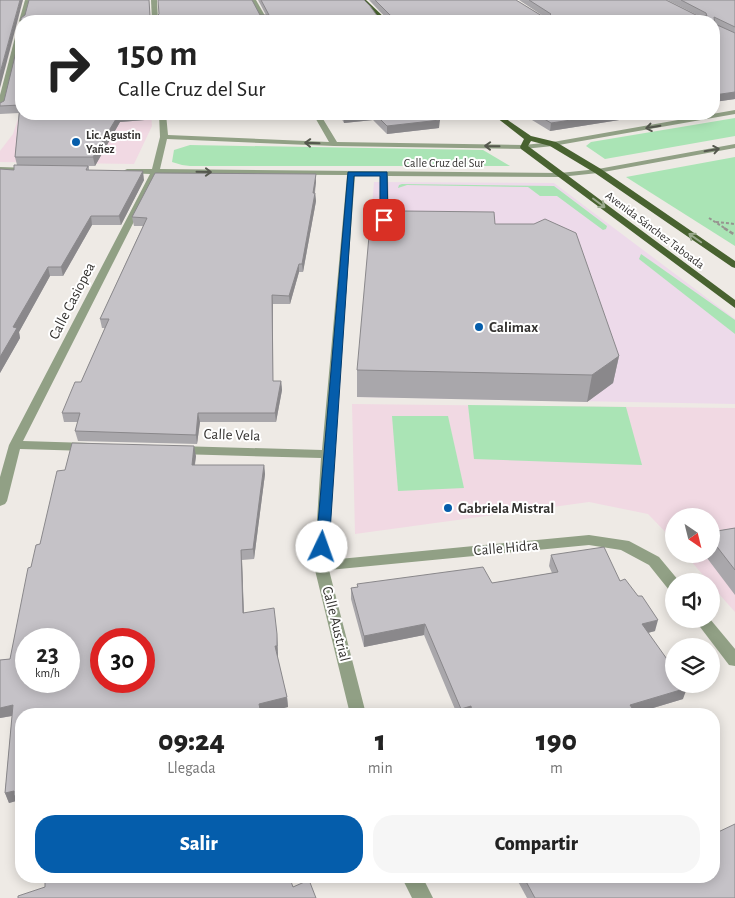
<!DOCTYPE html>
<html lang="es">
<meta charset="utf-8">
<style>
:root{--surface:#fff;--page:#f6f6f6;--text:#222;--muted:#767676;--accent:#055dab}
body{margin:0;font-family:"Alegreya Sans",sans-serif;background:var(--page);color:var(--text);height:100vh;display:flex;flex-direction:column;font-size:19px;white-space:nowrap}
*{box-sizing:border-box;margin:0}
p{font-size:16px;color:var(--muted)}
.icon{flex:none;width:28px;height:28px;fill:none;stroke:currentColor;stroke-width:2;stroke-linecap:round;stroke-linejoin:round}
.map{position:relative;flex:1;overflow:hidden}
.drawer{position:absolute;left:15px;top:708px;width:705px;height:175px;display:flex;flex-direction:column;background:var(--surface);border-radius:20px;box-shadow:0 2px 12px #0003}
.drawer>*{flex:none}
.top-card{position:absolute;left:15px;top:15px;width:705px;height:105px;border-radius:20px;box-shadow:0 2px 12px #0003;background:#fff;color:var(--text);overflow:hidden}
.needle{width:32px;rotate:145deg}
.tools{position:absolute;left:665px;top:508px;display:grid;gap:10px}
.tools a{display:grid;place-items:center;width:55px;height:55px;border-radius:50%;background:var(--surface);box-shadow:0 2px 12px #0003;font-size:25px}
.speed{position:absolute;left:15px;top:628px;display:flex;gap:10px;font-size:25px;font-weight:700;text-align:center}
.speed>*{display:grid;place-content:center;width:65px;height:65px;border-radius:50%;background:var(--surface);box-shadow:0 2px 12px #0003;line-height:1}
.speed small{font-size:12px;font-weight:400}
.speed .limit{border:8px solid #d22;background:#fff;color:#111}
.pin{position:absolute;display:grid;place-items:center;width:42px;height:42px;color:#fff;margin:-21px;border-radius:10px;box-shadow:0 2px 8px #0006}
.me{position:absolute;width:55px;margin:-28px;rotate:3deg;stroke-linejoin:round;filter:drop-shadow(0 0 4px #0008)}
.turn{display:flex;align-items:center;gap:18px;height:105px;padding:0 20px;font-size:22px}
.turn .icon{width:65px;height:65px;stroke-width:2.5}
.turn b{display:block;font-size:35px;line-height:42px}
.eta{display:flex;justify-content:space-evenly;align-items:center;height:85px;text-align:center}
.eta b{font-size:30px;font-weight:800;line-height:35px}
.action{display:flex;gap:10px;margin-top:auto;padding:10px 20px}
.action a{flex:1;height:58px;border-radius:20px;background:var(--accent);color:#fff;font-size:20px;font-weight:800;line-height:58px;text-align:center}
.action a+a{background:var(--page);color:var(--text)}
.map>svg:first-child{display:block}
</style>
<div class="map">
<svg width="735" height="898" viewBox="0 0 735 898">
<rect width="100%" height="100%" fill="#eeeae5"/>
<path fill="#eddaea" d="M374 182 554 183 735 319V404L357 397Z"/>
<g fill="#f1d9e3">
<path d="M71 114H151L152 126 134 164 0 162V151L13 134 18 119Z"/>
<path d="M352 404 735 408V612L711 585V581H708L685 554H711V516H674V541L648 514 589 502 355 534Z"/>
</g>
<g fill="#aae4b5">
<path d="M735 118V136L605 159 586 146 591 142Z"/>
<path d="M190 145 483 150 510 166H190L182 165 172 162 174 150Z"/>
<path d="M735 157V246L626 177Z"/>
<path d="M402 184 554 186 607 226 606 229 603 230 557 196H540L528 187 407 185 398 188 399 185Z"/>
<path d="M641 254 735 320V334L639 259Z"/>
<path d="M468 405 626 407 642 465 474 459Z"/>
<path d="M392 416H448L464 488 398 491Z"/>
</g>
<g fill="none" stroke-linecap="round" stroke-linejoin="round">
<g stroke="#979490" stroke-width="2" stroke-dasharray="3 2" stroke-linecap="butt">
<path d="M709 218 726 229"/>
<path d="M716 222 735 224"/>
</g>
<path stroke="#979490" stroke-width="2.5" stroke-dasharray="4.5 2" stroke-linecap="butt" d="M724 228 735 235"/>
<g fill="#91a085" fill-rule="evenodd">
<path d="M25 0H31L25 21 21 23 19 21Z"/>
<path d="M151 0H157L158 21H152Z"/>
<path d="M250 0H256L268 21H262Z"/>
<path d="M21 24V37L4 108 0 110V95L18 26Z"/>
<path d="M735 110V114L553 146 524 149 334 146 167 139 160 169 560 173 598 169 735 144V148L598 173 560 177 388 176 389 241 384 244 379 241 380 176H355L334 454 329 560 589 535 629 541 659 557 679 581H674V591L669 590 649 565 621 550 589 545 329 570 366 714H350L314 566 321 458 178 454 172 450 178 446 322 450 347 175 158 174 23 441 88 443 94 447 88 451 20 449 7 501 5 504 0 506V477L9 445 150 174 127 173 123 171 127 169H152L160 137 159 114H166L168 135 329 142 313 114H320L337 142 524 145 553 142Z"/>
<path d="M0 167 30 168 34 170 30 172 0 171Z"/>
<path d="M694 619H710L735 649V666L729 665Z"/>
<path d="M401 876H422L433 898H412Z"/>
</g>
<g fill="#486230" fill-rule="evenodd">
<path d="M360 0H366L388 21H382Z"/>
<path d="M492 114H499L531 136 556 142 601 169 735 261V268L732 267 595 173 550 146 531 141 528 146 735 300V308L521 149 520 147 524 139Z"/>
</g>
</g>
<g fill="#a9a7ab">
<path d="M149 0 150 16H157L266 15 258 0H364L381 21H21Z"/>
<path d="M369 0H516L542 16H543L519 0H666L698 16H699L667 0H735V99L714 102V21H389Z"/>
<path d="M0 103 157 119 120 122 95 166H89V170L144 180 121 225H92L63 276H50L19 332 20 338 0 373 14 170 17 165 15 157 19 113 0 114Z"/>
<path d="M339 114H434L439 128 387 134 373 120 344 123Z"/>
<path d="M519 114H657L550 131 532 120H528Z"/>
<path d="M316 182 315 193 316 201 303 272H299L290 304H273V381H281L282 390 276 422H200L197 444 78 441 75 431 78 422H64L62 413 81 382 105 328H102L100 319 143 226H134L132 217Z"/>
<path d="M495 224 619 356 613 383 587 402 357 397V370L403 225Z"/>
<path d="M196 456 195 465H264L265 474 254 559 242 560 244 613 277 634 278 656H277L287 697 288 707 261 713 18 805 16 801 9 803 5 793 12 716 0 718V660L10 659 31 567 40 544Z"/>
<path d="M735 528V595L704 554H711V532Z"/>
<path d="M551 555 620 581 655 631 648 633 683 699 633 714H457L424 635 364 647 351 599V588L358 587 357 584 492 583 552 573 549 566Z"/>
<path d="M515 876H714L735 898H527Z"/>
</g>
<g fill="#8a888b">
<path d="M20 0H23L0 88V73Z"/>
<path d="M735 92V99L714 102V95Z"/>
<path d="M119 114H159L157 119 120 122 95 166 93 157Z"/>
<path d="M168 114H209V115L168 118Z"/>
<path d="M356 114H373V120L344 123V115Z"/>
<path d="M529 114H533L532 120H528Z"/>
<path d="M611 114H657L550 131 551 123Z"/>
<path d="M440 120 439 128 387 134V126Z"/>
<path d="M143 171 144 180 121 225 119 216Z"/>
<path d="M316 174V182L313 201V193Z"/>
<path d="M315 193 316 201 303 272 302 264Z"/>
<path d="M91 216 92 225 63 276 61 267Z"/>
<path d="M299 264V272L290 304 289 296Z"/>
<path d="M48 267 50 276 19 332 20 338 0 373V357L13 327Z"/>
<path d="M272 295 273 304V390V381Z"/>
<path d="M619 356 613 383 587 402 592 375Z"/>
<path d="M281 381 282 390 276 422 275 413Z"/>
<path d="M198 413 200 422 197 444 196 435Z"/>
<path d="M194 446 196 456 193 475 192 465Z"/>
<path d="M264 465 265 474 254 559 253 549Z"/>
<path d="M241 550 242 560 244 623 243 613Z"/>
<path d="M658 620 655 631 639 635 642 624Z"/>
<path d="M425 624 424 635 364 647V636Z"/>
<path d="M277 634 278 656H276L275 646Z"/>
<path d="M687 688 683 699 633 714H622L630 705Z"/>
<path d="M287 697 288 707 260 714 259 704Z"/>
<path d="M13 705 17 715 0 718V708Z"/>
<path d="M471 706 470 714H460L461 709Z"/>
<path d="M14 791 21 794V804L18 805 16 801 9 803 5 793Z"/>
</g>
<g fill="#c5c2c7" stroke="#8a888b" fill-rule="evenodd">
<path d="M0 0H20L0 73Z"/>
<path d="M29 0H149L150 16H157L159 14 158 0H252L260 15H269L261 0H364L370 6 381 21H21V18L25 15Z"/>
<path d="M375 0H516L542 16H549L551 14 529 0H666L698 16H707L706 13 681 0H735V27L714 17 715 24 735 33V92L714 95V21H398L390 15Z"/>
<path d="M21 31V114H126H119L93 157H15L20 105 0 106V103L4 101Z"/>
<path d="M375 114H434L440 120 387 126Z"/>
<path d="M536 114H611L551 123Z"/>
<path d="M14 165 88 166 86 170 143 171 119 216H91L61 267H48L13 327 17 328 0 357V169L14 170Z"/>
<path d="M155 173 316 174 313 193H315L302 264H299L289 296 272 295 273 381H281L275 413H198L196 435 75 431 80 413H62L75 382H81L109 319H100L147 218 132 217Z"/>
<path d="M403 211 494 212 495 224H534L545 219 576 233 619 356 592 375 357 370 370 225H403Z"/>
<path d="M72 443 194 446 192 465H264L253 549 241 550 243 613 274 608 277 634V646H275L287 697 259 704 261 714H21V794L14 796V791L5 793 13 705 0 708V660L10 659 28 568 31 567 36 545 40 544 57 471 65 470ZM26 639H69V681H26ZM101 639H144V681H101Z"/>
<path d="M735 528V570L711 539V532Z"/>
<path d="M604 547 620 581 625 579 638 596H642L658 620 642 624 674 669V684H684L687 688 630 705 634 711 622 714H472L471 706 461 709 425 624 364 636 351 588 358 587 357 584 483 567 492 583 558 572 551 555Z"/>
<path d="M735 824V898H535L523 876H714V834Z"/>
<path d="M45 876H289L293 887 309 880 316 898H18V896L45 887Z"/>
</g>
<defs><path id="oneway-shaft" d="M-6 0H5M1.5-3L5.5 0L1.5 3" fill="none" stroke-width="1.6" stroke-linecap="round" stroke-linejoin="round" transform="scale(1.25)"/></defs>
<g stroke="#55584e">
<use href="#oneway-shaft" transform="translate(653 127) rotate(170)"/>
<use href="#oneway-shaft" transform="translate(312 143) rotate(-178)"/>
<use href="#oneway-shaft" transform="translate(492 146) rotate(-179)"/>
<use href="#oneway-shaft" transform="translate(712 150) rotate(-10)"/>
<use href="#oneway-shaft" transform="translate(204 172) rotate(1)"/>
</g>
<g stroke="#9aa98d">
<use href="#oneway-shaft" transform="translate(599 203) rotate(37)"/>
<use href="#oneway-shaft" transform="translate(695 238) rotate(-145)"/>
</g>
<path fill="#055dab" stroke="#033c6f" d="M348 172H387L388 220 384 222 380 220V176H354L329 547 327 551H318L316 547Z"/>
<g fill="#055dab" stroke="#fff" stroke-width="2">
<circle cx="76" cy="142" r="5"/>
<circle cx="479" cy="327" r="5"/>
<circle cx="448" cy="508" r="5"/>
</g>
<g text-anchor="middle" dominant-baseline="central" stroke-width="4" stroke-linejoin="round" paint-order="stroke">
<g font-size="12" font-weight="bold" fill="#343230" stroke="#fff" text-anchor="start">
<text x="86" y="135">Lic. Agustin<tspan x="86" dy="14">Yañez</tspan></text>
</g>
<g font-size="12" fill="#343230" stroke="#fff">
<text x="444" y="163">Calle Cruz del Sur</text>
<text transform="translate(655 230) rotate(37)">Avenida Sánchez Taboada</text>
</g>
<g font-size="15" fill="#343230" stroke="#fff">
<text transform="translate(72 301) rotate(-63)">Calle Casiopea</text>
<text transform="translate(232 435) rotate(2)">Calle Vela</text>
<text transform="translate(506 548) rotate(-5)">Calle Hidra</text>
<text transform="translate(336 624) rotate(76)">Calle Austrial</text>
</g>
<g font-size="15" font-weight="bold" fill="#343230" stroke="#fff" text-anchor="start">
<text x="489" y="327">Calimax</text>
<text x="458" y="508">Gabriela Mistral</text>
</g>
</g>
</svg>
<div class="tools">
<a><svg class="needle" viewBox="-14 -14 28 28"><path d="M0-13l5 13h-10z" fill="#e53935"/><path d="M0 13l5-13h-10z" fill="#767676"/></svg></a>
<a><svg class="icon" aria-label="sound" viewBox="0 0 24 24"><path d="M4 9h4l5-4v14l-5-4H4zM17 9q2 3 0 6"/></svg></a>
<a><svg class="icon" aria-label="layers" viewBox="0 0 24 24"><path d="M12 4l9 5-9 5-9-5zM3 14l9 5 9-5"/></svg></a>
</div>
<div class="speed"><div>23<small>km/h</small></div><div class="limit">30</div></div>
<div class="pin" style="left:384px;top:220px;background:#d93025"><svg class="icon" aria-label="arrive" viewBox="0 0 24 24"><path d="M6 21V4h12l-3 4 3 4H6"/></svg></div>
<svg class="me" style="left:322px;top:547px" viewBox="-20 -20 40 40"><circle r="19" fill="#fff"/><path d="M0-13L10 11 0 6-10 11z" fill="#055dab"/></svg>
<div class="top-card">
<div class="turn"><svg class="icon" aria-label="right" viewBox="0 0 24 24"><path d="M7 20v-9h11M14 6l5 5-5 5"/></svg><div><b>150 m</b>Calle Cruz del Sur</div></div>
</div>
<section class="drawer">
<div class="eta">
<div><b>09:24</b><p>Llegada</p></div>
<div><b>1</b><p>min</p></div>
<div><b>190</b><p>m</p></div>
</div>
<div class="action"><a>Salir</a><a>Compartir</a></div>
</section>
</div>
